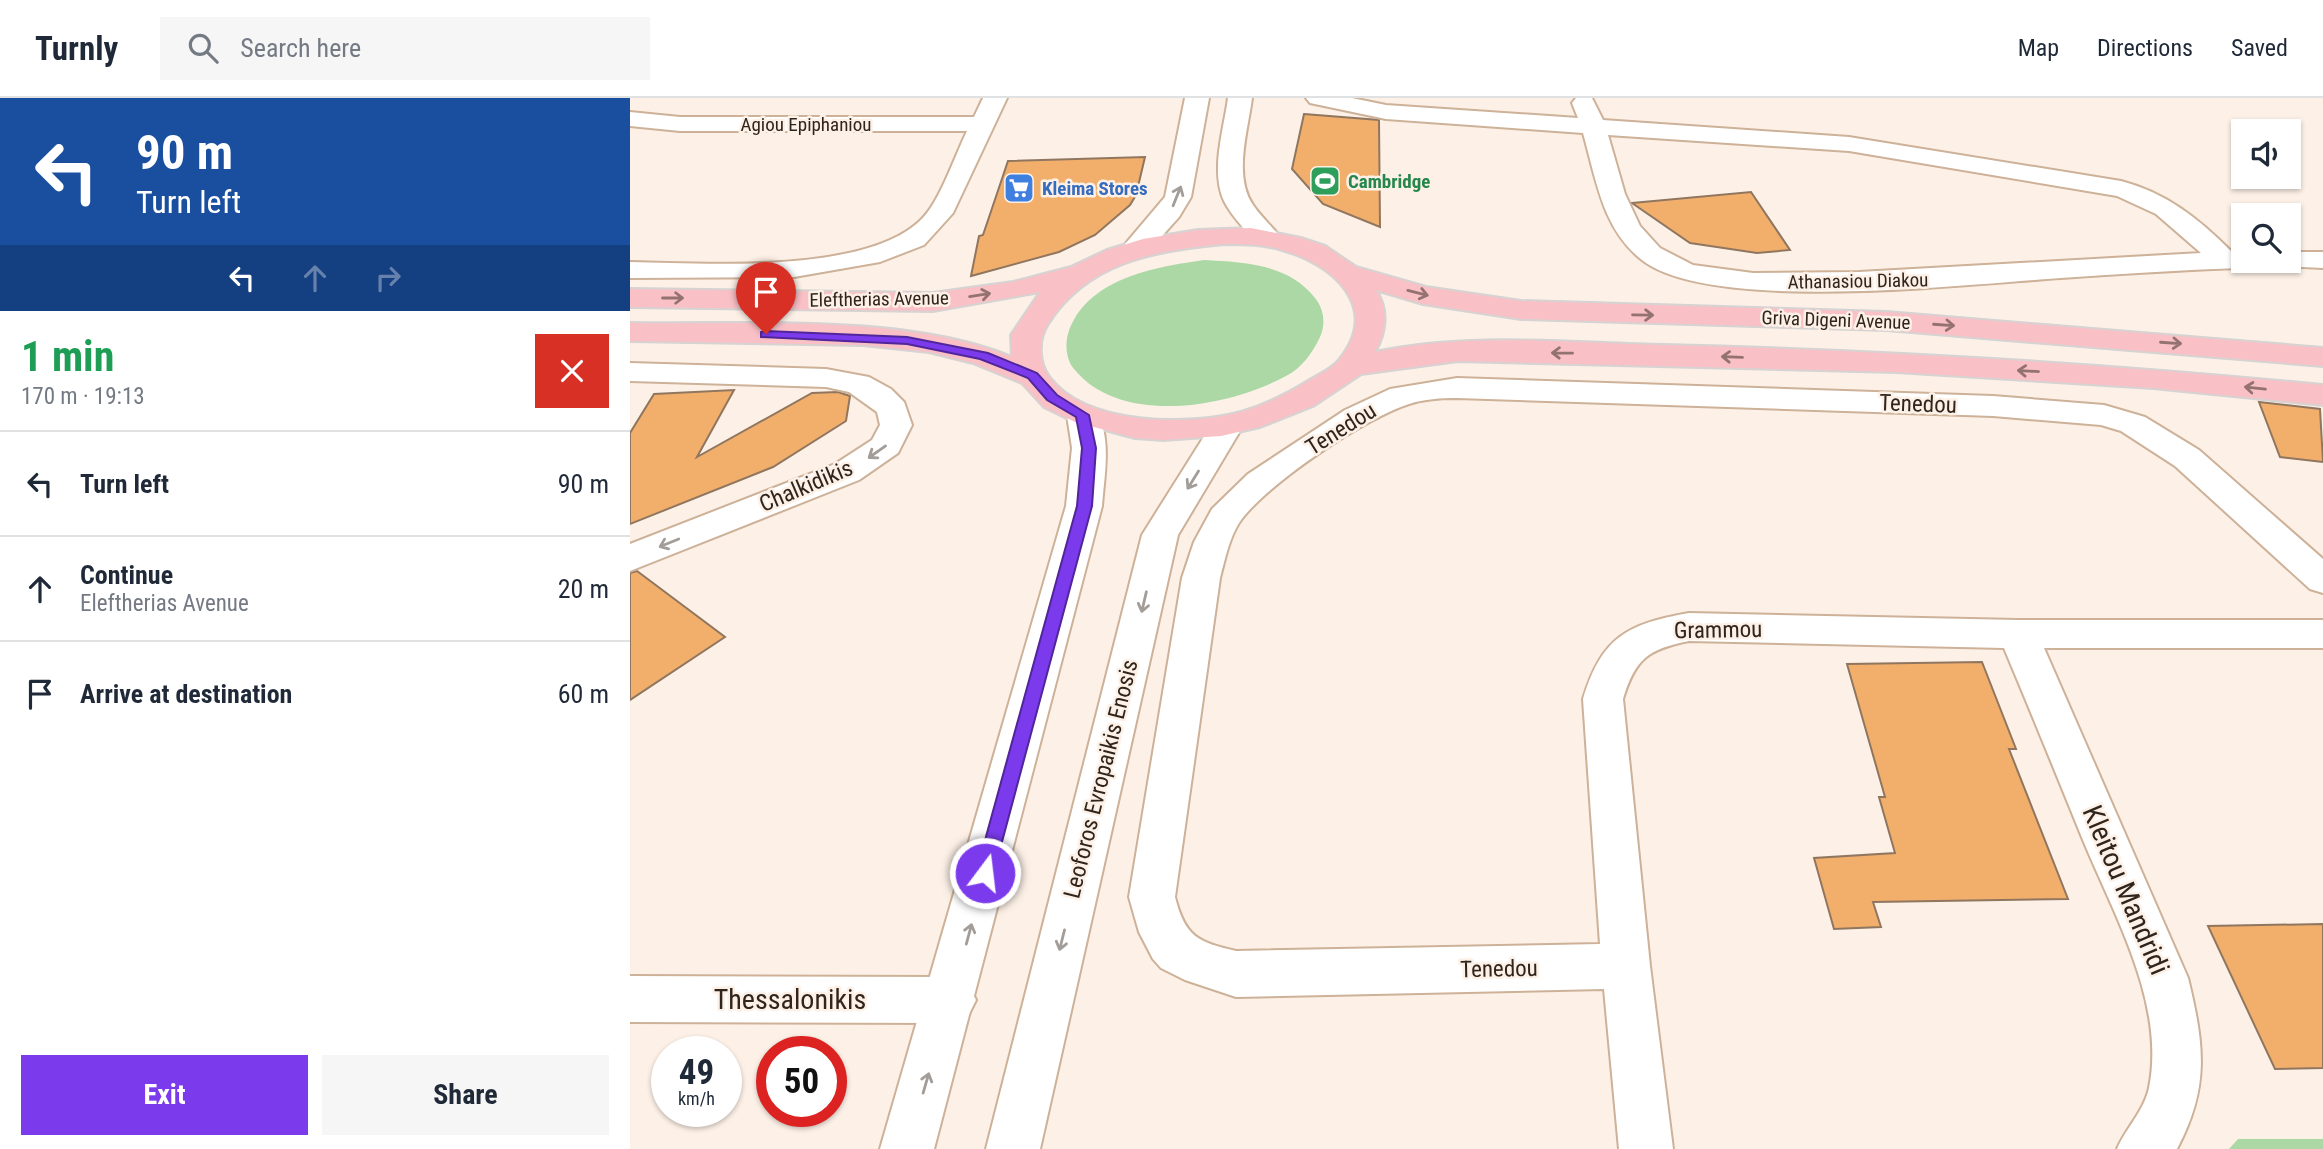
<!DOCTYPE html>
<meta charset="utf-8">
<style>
:root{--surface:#fff;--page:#f6f6f7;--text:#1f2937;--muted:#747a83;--line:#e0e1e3;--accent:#7c3aed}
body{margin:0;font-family:"Roboto Condensed",sans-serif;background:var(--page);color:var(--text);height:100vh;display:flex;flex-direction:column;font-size:26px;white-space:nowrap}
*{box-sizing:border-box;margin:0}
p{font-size:23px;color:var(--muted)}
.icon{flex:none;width:38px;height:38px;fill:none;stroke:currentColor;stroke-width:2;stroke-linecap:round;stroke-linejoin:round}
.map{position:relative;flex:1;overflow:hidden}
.sheet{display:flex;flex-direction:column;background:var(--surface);width:630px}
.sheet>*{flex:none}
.banner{background:#1a4fa0;color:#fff;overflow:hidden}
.fabs{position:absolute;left:1601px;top:21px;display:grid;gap:14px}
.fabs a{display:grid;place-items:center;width:70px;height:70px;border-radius:0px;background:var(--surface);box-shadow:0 2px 5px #0004;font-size:35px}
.speed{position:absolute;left:21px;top:938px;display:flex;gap:14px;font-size:35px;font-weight:700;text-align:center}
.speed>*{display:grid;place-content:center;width:91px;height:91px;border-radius:50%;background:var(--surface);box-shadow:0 2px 5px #0004;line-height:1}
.speed small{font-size:18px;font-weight:400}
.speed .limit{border:10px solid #d22;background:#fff;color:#111}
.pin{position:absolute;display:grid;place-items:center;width:60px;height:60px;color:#fff;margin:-72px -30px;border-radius:50% 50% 50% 0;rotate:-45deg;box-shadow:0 0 7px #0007}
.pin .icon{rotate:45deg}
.me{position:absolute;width:77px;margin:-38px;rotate:15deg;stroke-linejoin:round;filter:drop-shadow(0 0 5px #0008)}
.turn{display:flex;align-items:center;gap:24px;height:147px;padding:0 21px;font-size:32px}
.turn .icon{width:91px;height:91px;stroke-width:2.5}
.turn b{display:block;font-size:49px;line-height:60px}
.lanes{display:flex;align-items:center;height:66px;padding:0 21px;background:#0003;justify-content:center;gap:35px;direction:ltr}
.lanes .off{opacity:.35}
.round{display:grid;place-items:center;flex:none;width:74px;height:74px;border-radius:0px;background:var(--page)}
.headline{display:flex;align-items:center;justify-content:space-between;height:119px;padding:0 21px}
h1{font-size:42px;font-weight:700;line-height:52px;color:#1e9e55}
.action{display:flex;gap:14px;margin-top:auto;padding:14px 21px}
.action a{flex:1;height:80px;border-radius:0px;background:var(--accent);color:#fff;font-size:28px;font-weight:700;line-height:80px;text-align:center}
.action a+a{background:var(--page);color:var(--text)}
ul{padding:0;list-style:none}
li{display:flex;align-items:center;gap:21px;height:105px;padding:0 21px;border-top:2px solid var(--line)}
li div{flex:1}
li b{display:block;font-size:26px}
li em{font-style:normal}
header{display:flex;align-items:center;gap:42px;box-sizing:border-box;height:98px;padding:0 35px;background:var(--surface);border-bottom:2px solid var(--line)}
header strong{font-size:33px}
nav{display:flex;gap:38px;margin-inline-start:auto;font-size:24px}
.search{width:490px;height:63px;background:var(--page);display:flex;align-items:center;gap:18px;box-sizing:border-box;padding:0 24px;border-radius:0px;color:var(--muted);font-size:26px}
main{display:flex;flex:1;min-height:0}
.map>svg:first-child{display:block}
</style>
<header>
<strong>Turnly</strong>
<div class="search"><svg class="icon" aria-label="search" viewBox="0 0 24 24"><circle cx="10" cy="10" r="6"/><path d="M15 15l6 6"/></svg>Search here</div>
<nav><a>Map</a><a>Directions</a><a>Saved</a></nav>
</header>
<main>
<section class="sheet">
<div class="banner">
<div class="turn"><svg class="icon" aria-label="left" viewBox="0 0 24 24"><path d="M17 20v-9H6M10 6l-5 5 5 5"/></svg><div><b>90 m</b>Turn left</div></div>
<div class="lanes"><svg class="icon" aria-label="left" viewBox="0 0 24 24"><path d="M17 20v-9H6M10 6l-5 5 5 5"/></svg><svg class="icon off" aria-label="ahead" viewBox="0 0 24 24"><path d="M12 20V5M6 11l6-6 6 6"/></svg><svg class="icon off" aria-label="right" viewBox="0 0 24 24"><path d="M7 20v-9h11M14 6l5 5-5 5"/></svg></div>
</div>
<div class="headline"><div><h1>1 min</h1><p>170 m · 19:13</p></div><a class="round" style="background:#d93025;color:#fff"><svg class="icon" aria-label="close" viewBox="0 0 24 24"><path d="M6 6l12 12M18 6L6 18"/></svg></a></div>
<ul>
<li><svg class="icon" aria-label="left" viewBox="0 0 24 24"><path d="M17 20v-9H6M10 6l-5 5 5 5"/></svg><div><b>Turn left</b></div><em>90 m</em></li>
<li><svg class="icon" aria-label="ahead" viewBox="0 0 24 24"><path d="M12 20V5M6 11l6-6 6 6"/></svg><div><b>Continue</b><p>Eleftherias Avenue</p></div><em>20 m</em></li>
<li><svg class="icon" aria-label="arrive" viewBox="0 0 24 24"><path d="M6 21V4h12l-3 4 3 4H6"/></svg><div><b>Arrive at destination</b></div><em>60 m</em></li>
</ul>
<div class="action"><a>Exit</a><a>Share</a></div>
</section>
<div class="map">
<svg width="1693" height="1051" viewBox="0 0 1693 1051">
<rect width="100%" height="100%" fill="#fdf1e7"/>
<g fill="#abd8a5">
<path d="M574 162C614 164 659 166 685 200 694 211 696 226 690 239 683 254 672 270 656 278 599 309 491 329 444 271 436 262 435 246 438 236 455 181 524 169 574 162Z"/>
<path d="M1608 1041H1693V1051H1599Z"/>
</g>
<g fill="#f2af6c" stroke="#90765f" stroke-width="2">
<path d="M674 16 749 22 750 129 693 106 662 71Z"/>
<path d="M515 59 506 97 500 107 465 137 429 154 341 178 349 138 353 137 378 63Z"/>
<path d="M1121 94 1160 152 1127 155 1060 145 1002 105Z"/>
<path d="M104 292 67 359 182 295 208 294 220 298 216 323 143 369 0 426V335L24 296Z"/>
<path d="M1629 304 1690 311 1693 364 1650 359Z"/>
<path d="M7 473 95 539 0 602V475Z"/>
<path d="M1352 564 1386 651H1379L1438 801 1243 804 1251 829 1204 831 1184 760 1265 755 1249 699H1255L1217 566Z"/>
<path d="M1693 826V970L1645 971 1578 828Z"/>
</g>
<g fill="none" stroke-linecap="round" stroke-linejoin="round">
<g stroke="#cdb198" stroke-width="4">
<g id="street">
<path d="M353 0H377L323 115 294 147 250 164 164 179 0 180V164C74 165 248 178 297 115 312 96 326 56 337 33H50L0 28V14L50 19H344Z"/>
<path d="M676 0H722L756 7 948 20 942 5 946 0H962L973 22 1219 39 1491 83C1537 95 1569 121 1602 154H1614V163H1624L1621 168 1611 170C1551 172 1491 176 1431 180 1340 186 1081 216 1012 162 972 131 966 80 953 35L756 21 680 5ZM978 37 1219 53 1487 98 1526 116 1571 155 1229 174 1123 175 1063 167 1030 150 1010 128 995 96Z"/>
<path d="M1659 154H1693V170L1649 168 1646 163H1659Z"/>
<path d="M0 265 196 271 239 279 261 291 274 304 282 327 268 355 229 382 0 473V446L205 366 242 342 250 327 247 314 219 294 196 289 0 283Z"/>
<path d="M827 280 1363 298 1474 307 1515 319 1569 352 1693 461V495L1680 491 1545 368 1491 333 1471 327 1363 318 827 300C811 300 794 301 779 306 737 319 633 388 609 425 599 441 595 461 590 480L545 799C555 839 568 844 606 853L970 846 953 601C972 539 997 526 1059 515L1388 522H1693V550H1414L1558 880C1574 946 1580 989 1547 1051H1487C1496 1030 1514 1013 1519 990 1536 906 1484 817 1453 742 1427 678 1401 614 1374 550L1059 543C1018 551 1005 561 993 601L1020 868 1043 1051H989L974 891 606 899 555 882 531 870 523 861 509 834 499 799 552 480 564 444 582 411 618 376 715 312 760 291Z"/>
<path d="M0 878 321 879 338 886 346 902 338 918 321 925 0 924Z"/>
</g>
</g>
<g stroke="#cdb198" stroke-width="4">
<g id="secondary">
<path d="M555 0H579L561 99 549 119 515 157H495L491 151 535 99Z"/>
<path d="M598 0H622C618 32 603 78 623 107 631 119 642 128 651 140L647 146H627C616 132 602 119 594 103 580 72 594 31 598 0Z"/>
<path d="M453 307 464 310C483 337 474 378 472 408L304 1051H250L436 408 442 350 437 317 442 310Z"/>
<path d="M597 318 609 321 613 328 548 437 410 1051H356L512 437 585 321Z"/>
</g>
</g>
<g stroke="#d6d3d2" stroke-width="4">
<path id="highway" d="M621 130 671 140 695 148 726 169 796 189 891 203 1257 214 1693 250V268L1257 232 891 221 793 206 746 192C759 212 756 235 745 254 838 234 939 245 1034 247 1254 252 1474 266 1693 287V307L1523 290 1266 274 828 263 731 276 683 308 630 329 591 338 533 342 505 340 445 324 414 309 392 285 343 265 299 254 233 247 0 243V225C117 227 274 215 382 259L381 237 410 194 303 213 0 209V191L303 195 383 184 441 169 477 152 513 141 568 132ZM594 146C614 146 633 146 652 152 703 166 752 209 709 262 702 271 688 277 678 283 657 296 635 307 611 314 559 328 457 328 420 280 408 265 408 241 418 226 457 164 526 152 594 146Z"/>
</g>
<use href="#street" fill="#fff" fill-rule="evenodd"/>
<use href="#secondary" fill="#fff" fill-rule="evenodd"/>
<use href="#highway" fill="#f9c0c6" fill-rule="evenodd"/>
</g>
<defs><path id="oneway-shaft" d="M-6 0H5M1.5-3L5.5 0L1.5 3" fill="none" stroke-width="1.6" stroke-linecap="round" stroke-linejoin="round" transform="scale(1.75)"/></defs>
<g stroke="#a29d99">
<use href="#oneway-shaft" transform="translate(547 98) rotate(-68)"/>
<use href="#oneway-shaft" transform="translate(247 354) rotate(145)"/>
<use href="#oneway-shaft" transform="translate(563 382) rotate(122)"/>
<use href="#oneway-shaft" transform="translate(39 445) rotate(158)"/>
<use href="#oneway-shaft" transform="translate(514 504) rotate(103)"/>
<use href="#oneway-shaft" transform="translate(339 836) rotate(-75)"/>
<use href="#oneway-shaft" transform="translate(432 842) rotate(104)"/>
<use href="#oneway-shaft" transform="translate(296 985) rotate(-74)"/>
</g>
<g stroke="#947271">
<use href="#oneway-shaft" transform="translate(788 195) rotate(14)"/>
<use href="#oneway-shaft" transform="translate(350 197) rotate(-9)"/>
<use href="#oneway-shaft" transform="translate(43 200)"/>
<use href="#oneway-shaft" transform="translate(1013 217) rotate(1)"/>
<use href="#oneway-shaft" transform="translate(1314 227) rotate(4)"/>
<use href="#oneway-shaft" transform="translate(1541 245) rotate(4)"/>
<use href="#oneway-shaft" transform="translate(932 255) rotate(-179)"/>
<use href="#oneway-shaft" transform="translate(1102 259) rotate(-178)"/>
<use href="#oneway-shaft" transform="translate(1398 273) rotate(-177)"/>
<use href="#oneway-shaft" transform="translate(1625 290) rotate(-174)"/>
</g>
<path fill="#7c3aed" stroke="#51269a" stroke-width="2" d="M136 233 277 239 358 255 407 275 427 297 459 317 466 350 462 408 362 781H349L346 775 447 408 452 350 446 319 417 302 398 280 350 261 277 246 131 239V234Z"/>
<defs>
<g id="stadium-square" transform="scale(1.575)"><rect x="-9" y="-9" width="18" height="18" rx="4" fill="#2e9e5b" stroke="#fdf1e7"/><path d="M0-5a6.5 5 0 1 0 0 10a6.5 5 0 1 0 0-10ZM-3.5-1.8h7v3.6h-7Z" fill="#fff"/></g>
<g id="supermarket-square" transform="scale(1.575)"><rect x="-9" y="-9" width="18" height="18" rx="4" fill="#3f7fe0" stroke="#fdf1e7"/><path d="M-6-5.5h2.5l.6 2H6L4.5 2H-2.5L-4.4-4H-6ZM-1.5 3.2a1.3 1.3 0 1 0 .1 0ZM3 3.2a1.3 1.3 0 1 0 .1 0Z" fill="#fff"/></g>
</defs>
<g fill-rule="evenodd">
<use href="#stadium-square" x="695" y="83"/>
<use href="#supermarket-square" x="389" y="90"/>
</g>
<g text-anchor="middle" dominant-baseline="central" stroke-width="5" stroke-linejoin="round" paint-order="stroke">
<g font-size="19" fill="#30251c" stroke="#fdf1e7">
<text x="176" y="26">Agiou Epiphaniou</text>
<text transform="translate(1228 183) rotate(-1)">Athanasiou Diakou</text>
<text transform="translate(249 201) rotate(-1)">Eleftherias Avenue</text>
<text transform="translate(1206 222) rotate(2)">Griva Digeni Avenue</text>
</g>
<g font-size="19" font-weight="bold" fill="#27864d" stroke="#fdf1e7" text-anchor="start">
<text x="718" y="83">Cambridge</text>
</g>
<g font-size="19" font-weight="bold" fill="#366cbe" stroke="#fdf1e7" text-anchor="start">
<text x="412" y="90">Kleima Stores</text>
</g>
<g font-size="23" fill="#30251c" stroke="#fdf1e7">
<text transform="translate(1288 306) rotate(2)">Tenedou</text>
<text transform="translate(711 331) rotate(-32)">Tenedou</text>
<text transform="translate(176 388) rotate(-23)">Chalkidikis</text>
<text transform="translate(1088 532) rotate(-1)">Grammou</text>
<text transform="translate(471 681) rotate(-76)">Leoforos Evropaikis Enosis</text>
<text transform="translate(869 871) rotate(-1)">Tenedou</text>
</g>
<g font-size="28" fill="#30251c" stroke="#fdf1e7">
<text transform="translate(1496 792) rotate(67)">Kleitou Mandridi</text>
<text x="160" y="901">Thessalonikis</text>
</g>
</g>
</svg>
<div class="fabs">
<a><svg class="icon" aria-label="sound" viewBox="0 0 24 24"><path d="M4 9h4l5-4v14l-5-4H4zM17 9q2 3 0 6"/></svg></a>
<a><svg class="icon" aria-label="search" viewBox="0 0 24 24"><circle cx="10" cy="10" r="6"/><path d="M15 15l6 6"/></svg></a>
</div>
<div class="speed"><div>49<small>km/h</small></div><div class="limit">50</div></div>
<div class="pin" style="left:136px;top:236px;background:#d93025"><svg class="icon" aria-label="arrive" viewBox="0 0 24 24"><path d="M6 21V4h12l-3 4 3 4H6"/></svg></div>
<svg class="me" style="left:355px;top:775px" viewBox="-20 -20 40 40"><circle r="17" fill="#7c3aed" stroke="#fff" stroke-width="3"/><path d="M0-11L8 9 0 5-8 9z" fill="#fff"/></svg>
</div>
</main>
